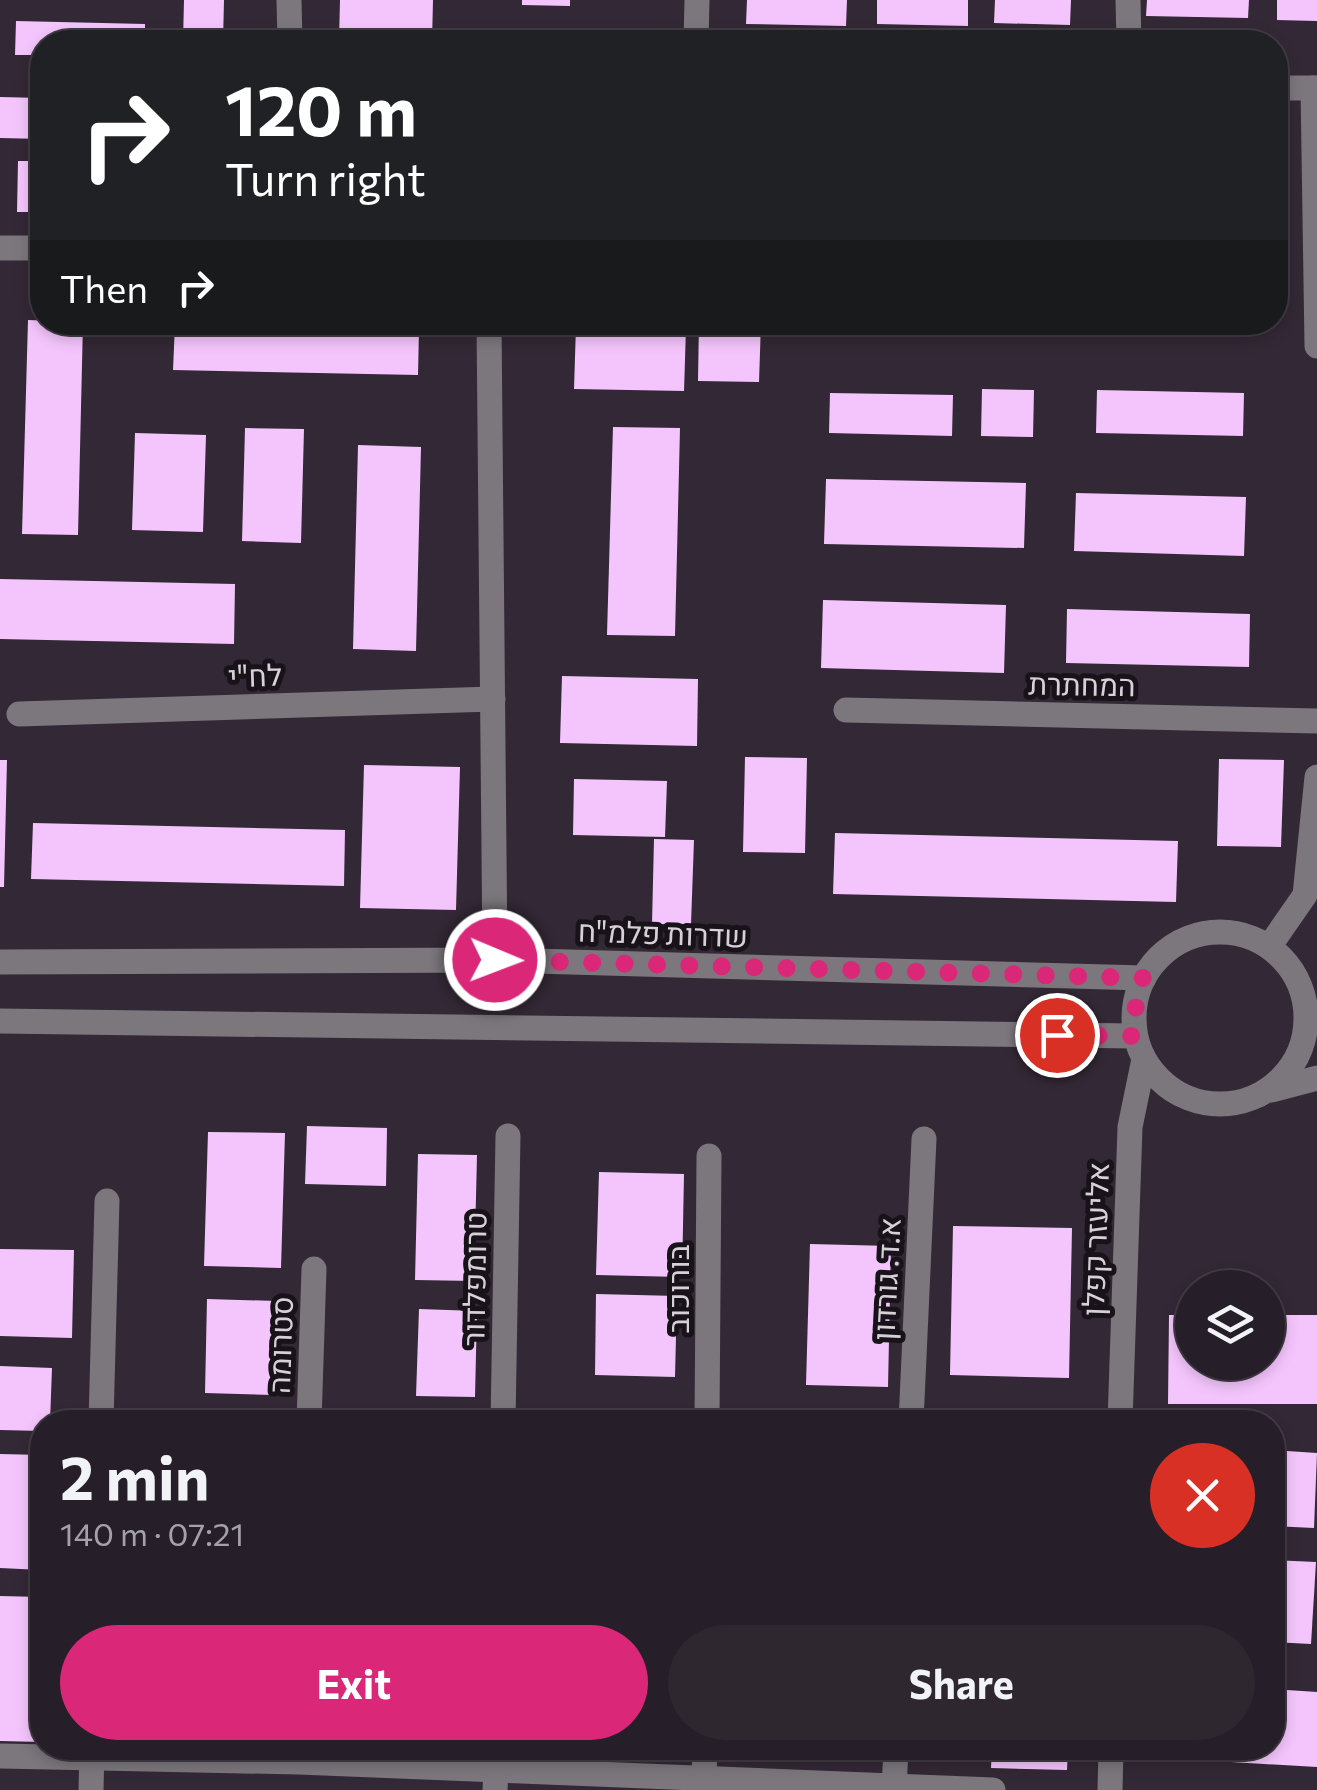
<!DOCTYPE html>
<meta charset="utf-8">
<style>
:root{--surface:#261e28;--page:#2e2730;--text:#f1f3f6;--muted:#a4a2a8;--line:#423c45;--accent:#db2777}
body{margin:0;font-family:Commissioner,Heebo,sans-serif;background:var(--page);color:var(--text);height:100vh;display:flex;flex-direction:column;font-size:38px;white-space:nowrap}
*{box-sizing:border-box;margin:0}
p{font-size:32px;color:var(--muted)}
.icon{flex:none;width:55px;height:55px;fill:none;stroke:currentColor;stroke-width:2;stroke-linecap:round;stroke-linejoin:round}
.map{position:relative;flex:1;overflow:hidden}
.details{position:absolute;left:30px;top:1410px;width:1255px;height:350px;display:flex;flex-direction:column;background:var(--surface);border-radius:40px;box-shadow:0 5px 15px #0003,0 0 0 2px var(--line)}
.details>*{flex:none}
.banner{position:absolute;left:30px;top:30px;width:1258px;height:305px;border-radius:40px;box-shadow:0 5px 15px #0003,0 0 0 2px var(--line);background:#202124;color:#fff;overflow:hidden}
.controls{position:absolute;left:1175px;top:1270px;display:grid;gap:20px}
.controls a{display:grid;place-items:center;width:110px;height:110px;border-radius:50%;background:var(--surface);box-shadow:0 5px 15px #0003,0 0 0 2px var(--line);font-size:50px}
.pin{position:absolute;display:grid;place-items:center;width:85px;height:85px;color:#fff;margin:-42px;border:5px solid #fff;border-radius:50%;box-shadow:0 2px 10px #0007}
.me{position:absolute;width:110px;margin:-55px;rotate:91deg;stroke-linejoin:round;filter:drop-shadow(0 0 8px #0008)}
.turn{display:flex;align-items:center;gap:35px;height:210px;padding:0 30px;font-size:45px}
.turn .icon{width:130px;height:130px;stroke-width:2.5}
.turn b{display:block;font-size:70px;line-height:85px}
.then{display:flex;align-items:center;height:95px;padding:0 30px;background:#0003;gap:20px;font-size:38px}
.round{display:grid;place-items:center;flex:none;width:105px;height:105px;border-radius:52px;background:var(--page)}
.summary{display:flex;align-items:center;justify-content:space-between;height:170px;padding:0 30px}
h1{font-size:60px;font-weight:700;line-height:75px}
.action{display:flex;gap:20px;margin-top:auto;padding:20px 30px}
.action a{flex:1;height:115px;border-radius:60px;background:var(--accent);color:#fff;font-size:40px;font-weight:700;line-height:115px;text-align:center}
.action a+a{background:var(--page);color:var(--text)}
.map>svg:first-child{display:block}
</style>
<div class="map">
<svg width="1317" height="1790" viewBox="0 0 1317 1790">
<rect width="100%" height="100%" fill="#332835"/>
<g fill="#f4c5fd">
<path d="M184 0H224L223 42H183Z"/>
<path d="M340 0H433L432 42H339Z"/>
<path d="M522 0H570V6L522 5Z"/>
<path d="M747 0H847L846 26 746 24Z"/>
<path d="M877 0H968V26L877 24Z"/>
<path d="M995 0H1071L1070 25 994 23Z"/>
<path d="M1147 0H1249L1248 18 1146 16Z"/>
<path d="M1277 0H1317V21L1277 20Z"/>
<path d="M16 21 145 24V42H42V55H15Z"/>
<path d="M510 28 600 29V42H509Z"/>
<path d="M0 97 42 98V139L0 138Z"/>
<path d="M18 161H42V212H17Z"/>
<path d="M28 320 83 322 78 535 22 534Z"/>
<path d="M699 322H761L759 382 698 381Z"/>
<path d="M860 322H1011V329L860 326Z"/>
<path d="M1114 322H1257V331L1114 328Z"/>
<path d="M175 324 419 329 418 375 173 370Z"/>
<path d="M576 325 686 327 684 391 574 389Z"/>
<path d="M982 389 1034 390 1033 437 981 436Z"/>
<path d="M1097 390 1244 393 1243 436 1096 433Z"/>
<path d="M830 393 953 395 952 436 829 433Z"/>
<path d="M613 427 680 428 675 636 607 635Z"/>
<path d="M245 428 304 429 301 543 242 541Z"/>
<path d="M135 433 206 435 203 532 132 530Z"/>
<path d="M358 445 421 447 416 651 353 649Z"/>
<path d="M826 479 1026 483 1024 548 824 544Z"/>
<path d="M1076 493 1246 497 1244 556 1074 551Z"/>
<path d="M0 579 235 584 234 644 0 639Z"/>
<path d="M823 600 1006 605 1004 673 821 668Z"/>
<path d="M1067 609 1250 614 1249 667 1066 663Z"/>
<path d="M562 676 698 679 697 746 560 743Z"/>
<path d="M745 757 807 758 805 853 743 852Z"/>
<path d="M1219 759 1284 760 1281 847 1217 846Z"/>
<path d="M0 760H7L4 887H0Z"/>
<path d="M364 765 460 767 456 910 360 908Z"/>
<path d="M574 779 667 781 665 837 573 835Z"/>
<path d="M33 823 345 830 344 886 31 879Z"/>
<path d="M835 833 1178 841 1176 902 833 894Z"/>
<path d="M654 839 694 840 691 924H652Z"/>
<path d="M307 1126 387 1128 386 1186 305 1184Z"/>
<path d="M208 1132 285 1133 281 1268 204 1266Z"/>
<path d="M418 1154 477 1155 474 1281 415 1280Z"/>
<path d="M599 1172 684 1174 682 1277 596 1275Z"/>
<path d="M953 1226 1072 1228 1069 1378 950 1375Z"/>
<path d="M810 1244 891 1246 888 1387 806 1385Z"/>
<path d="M0 1249 74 1250 72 1338 0 1336Z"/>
<path d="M596 1294 677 1296 675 1377 595 1375Z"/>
<path d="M207 1299 276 1301 274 1395 205 1393Z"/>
<path d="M419 1309 477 1311 475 1397 416 1396Z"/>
<path d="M1169 1315H1192V1362H1268V1315H1317V1404H1168Z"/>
<path d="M0 1366 52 1368 50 1422H42V1431L0 1430Z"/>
<path d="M412 1414 477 1416V1422H412Z"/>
<path d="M607 1416 686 1418V1422H606Z"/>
<path d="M1272 1450 1317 1453 1314 1528 1272 1526Z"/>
<path d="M0 1454 42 1455V1570L0 1568Z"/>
<path d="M1272 1560 1316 1562 1311 1644 1272 1642Z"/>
<path d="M0 1596 42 1597V1742L0 1741Z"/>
<path d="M1272 1689 1317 1692V1767L1231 1762V1748H1272Z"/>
<path d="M992 1748H1068L1067 1770 991 1768Z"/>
</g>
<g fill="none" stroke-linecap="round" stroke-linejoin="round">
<g stroke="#7c767d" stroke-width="25">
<path d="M289 0 290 42"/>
<path d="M1128 0 1129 42"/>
<path d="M696 42 697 0"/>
<path d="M1275 88H1317"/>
<path d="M1313 88 1317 346"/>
<path d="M0 248H42"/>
<path d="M489 322 495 960"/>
<path d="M846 710 1317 721"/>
<path d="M19 714 493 699"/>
<circle cx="1220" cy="1018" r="86"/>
<path d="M1269 947 1305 895 1317 777"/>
<path d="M0 962 495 960 1144 978"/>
<path d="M0 1021 1135 1036"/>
<path d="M1272 1090 1317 1078"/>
<path d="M101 1422 107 1201"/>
<path d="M309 1422 314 1269"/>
<path d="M503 1422 508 1136"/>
<path d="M707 1422 709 1156"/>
<path d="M911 1422 924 1139"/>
<path d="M1120 1422 1130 1127 1144 1059"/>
<path d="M0 1756 299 1762 993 1790"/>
<path d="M704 1776 705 1748"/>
<path d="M91 1790 92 1748"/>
<path d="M495 1790 497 1748"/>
<path d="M894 1790 896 1748"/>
<path d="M1110 1790 1111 1748"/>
</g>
</g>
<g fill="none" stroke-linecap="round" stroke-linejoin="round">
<path stroke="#db2777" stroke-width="18" stroke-dasharray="0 32.4" d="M495 960 1144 978 1136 996 1135 1036 1057 1035"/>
</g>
<g text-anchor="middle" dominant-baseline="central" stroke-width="10" stroke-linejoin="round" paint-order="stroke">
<g font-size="30" fill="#d8d0d9" stroke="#181319">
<text transform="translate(255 674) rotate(-2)">לח"י</text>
<text transform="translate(1082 683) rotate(1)">המחתרת</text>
<text transform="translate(663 932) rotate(2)">שדרות פלמ"ח</text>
<text transform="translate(1094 1239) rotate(-88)">אליעזר קפלן</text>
<text transform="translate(473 1279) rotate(-89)">טרומפלדור</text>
<text transform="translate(885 1279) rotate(-87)">א.ד. גורדון</text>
<text transform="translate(676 1289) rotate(-90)">בורוכוב</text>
<text transform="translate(279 1345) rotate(-88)">סטרומה</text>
</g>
</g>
</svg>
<div class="controls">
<a><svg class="icon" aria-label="layers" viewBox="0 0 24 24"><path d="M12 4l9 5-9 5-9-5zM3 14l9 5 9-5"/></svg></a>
</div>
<div class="pin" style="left:1057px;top:1035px;background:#d93025"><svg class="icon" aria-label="arrive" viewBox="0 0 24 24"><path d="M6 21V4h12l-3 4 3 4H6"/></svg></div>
<svg class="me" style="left:495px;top:960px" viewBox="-20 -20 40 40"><circle r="17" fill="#db2777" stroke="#fff" stroke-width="3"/><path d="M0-11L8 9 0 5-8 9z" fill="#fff"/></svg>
<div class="banner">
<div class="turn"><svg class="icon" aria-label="right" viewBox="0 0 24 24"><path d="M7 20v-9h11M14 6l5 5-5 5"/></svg><div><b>120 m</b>Turn right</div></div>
<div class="then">Then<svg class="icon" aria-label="right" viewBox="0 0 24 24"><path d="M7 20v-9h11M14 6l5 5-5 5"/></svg></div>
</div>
<section class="details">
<div class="summary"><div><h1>2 min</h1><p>140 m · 07:21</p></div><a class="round" style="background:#d93025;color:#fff"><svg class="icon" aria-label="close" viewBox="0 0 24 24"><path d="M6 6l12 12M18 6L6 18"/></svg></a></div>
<div class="action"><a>Exit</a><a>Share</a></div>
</section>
</div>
